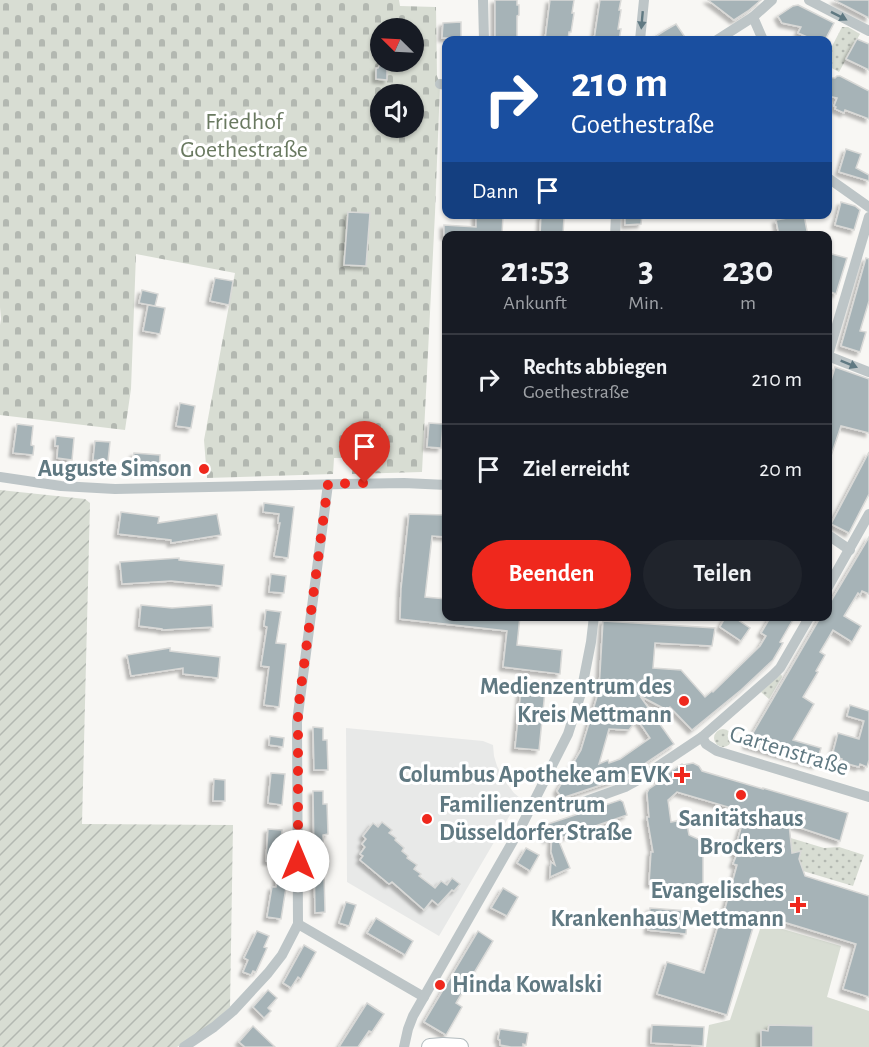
<!DOCTYPE html>
<html lang="de">
<meta charset="utf-8">
<style>
:root{--surface:#171b24;--page:#20242c;--text:#f1f3f6;--muted:#9ea1a6;--line:#363941;--accent:#ef281d}
body{margin:0;font-family:"Alegreya Sans",sans-serif;background:var(--page);color:var(--text);height:100vh;display:flex;flex-direction:column;font-size:22px;white-space:nowrap}
*{box-sizing:border-box;margin:0}
p{font-size:20px;color:var(--muted)}
.icon{flex:none;width:33px;height:33px;fill:none;stroke:currentColor;stroke-width:2;stroke-linecap:round;stroke-linejoin:round}
.map{position:relative;flex:1;overflow:hidden}
.drawer{position:absolute;left:442px;top:231px;width:390px;height:390px;display:flex;flex-direction:column;background:var(--surface);border-radius:12px;box-shadow:0 2px 4px #0004}
.drawer>*{flex:none}
.guide{position:absolute;left:442px;top:36px;width:390px;height:183px;border-radius:12px;box-shadow:0 2px 4px #0004;background:#1a4fa0;color:#fff;overflow:hidden}
.needle{width:39px;rotate:294deg}
.buttons{position:absolute;left:370px;top:18px;display:grid;gap:12px}
.buttons a{display:grid;place-items:center;width:54px;height:54px;border-radius:50%;background:var(--surface);box-shadow:0 2px 4px #0004;font-size:30px}
.pin{position:absolute;display:grid;place-items:center;width:51px;height:51px;color:#fff;margin:-62px -26px;border-radius:50% 50% 50% 0;rotate:-45deg;box-shadow:0 0 6px #0007}
.pin .icon{rotate:45deg}
.me{position:absolute;width:66px;margin:-33px;rotate:0deg;stroke-linejoin:round;filter:drop-shadow(0 0 4px #0008)}
.turn{display:flex;align-items:center;gap:21px;height:126px;padding:0 30px;font-size:27px}
.turn .icon{width:78px;height:78px;stroke-width:2.5}
.turn b{display:block;font-size:42px;line-height:51px}
.then{display:flex;align-items:center;height:57px;padding:0 30px;background:#0003;gap:12px;font-size:22px}
.eta{display:flex;justify-content:space-evenly;align-items:center;height:102px;text-align:center}
.eta b{font-size:36px;font-weight:700;line-height:42px}
.primary-button{display:flex;gap:12px;margin-top:auto;padding:12px 30px}
.primary-button a{flex:1;height:69px;border-radius:36px;background:var(--accent);color:#fff;font-size:24px;font-weight:700;line-height:69px;text-align:center}
.primary-button a+a{background:var(--page);color:var(--text)}
ul{padding:0;list-style:none}
li{display:flex;align-items:center;gap:18px;height:90px;padding:0 30px;border-top:2px solid var(--line)}
li div{flex:1}
li b{display:block;font-size:22px}
li em{font-style:normal}
.map>svg:first-child{display:block}
</style>
<div class="map">
<svg width="869" height="1047" viewBox="0 0 869 1047">
<defs>
<pattern id="grass-dots" width="8" height="8" patternUnits="userSpaceOnUse" patternTransform="scale(1.5)"><rect width="8" height="8" fill="#d8ddd3"/><path d="M2 2h.1M6 6h.1" fill="none" stroke="#b3b8b1" stroke-width="1.8" stroke-linecap="round"/></pattern>
<pattern id="cemetery-stones" width="16" height="16" patternUnits="userSpaceOnUse" patternTransform="scale(1.5)"><rect width="16" height="16" fill="#d8ddd3"/><path d="M2 7V4a2 2 0 0 1 4 0v3zM10 15v-3a2 2 0 0 1 4 0v3z" fill="#b3b8b1"/></pattern>
<pattern id="garden-furrows" width="10" height="10" patternUnits="userSpaceOnUse" patternTransform="scale(1.5)"><rect width="10" height="10" fill="#d8ddd3"/><path d="M-1 1l2-2M0 10L10 0M9 11l2-2" fill="none" stroke="#b3b8b1"/></pattern>
<filter id="shadow"><feDropShadow dx="-3.5" dy="3.5" stdDeviation="1.5" flood-color="#0004"/></filter>
</defs>
<rect width="100%" height="100%" fill="#f8f7f4"/>
<path fill="#e8e9e8" d="M346 728 483 741 493 745 494 756 497 766 507 784 514 793 520 798 439 936 347 882Z"/>
<g fill="url(#grass-dots)">
<path d="M842 27H848L860 34 839 72 828 66V54Z"/>
<path d="M781 674 782 677 769 699 761 692Z"/>
<circle cx="723" cy="738" r="9"/>
<path d="M784 836 824 848 839 847 864 855 853 886 803 871 798 865 801 852 792 853Z"/>
</g>
<path fill="url(#cemetery-stones)" fill-rule="evenodd" d="M0 0H399L400 6 436 7 437 76 440 84 435 213 422 472 352 474V458H334L333 474 207 478 204 440 235 273 136 254 131 389 125 430 0 415V325L1 319 0 307ZM381 28H414V62H381ZM381 94H414V128H381Z"/>
<path fill="#d8ddd3" d="M762 923 841 946 827 997 869 1011V1047H706L709 1025 730 1020Z"/>
<path fill="url(#garden-furrows)" d="M0 490 85 499 90 503 82 824 233 825 230 1007 211 1025 177 1047H0Z"/>
<g fill="#a6b3b7" stroke="#d9d9d7" stroke-width="1.5" fill-rule="evenodd" filter="url(#shadow)">
<path d="M495 0H517V5H519V15L517 16V37H495Z"/>
<path d="M550 0H574L572 13H574L571 32H569L568 40H545Z"/>
<path d="M600 0H621L619 10H621L618 29H621L619 40H594Z"/>
<path d="M708 0H761L748 11 734 20Z"/>
<path d="M834 0H869V18Z"/>
<path d="M798 5 834 23 825 40H814L798 33 801 27 782 23 778 16 793 6Z"/>
<path d="M461 22V38H442L443 23Z"/>
<path d="M676 24 687 40H650L664 31Z"/>
<path d="M857 39 869 44V70L846 59Z"/>
<path d="M381 62 387 68V80L376 79V68H378Z"/>
<path d="M837 76H840L869 91V119L845 110 844 113 835 109 836 107 834 106 837 98 828 96V77L835 78Z"/>
<path d="M846 149 861 154 856 168 869 175V181L839 172Z"/>
<path d="M841 202 855 206 860 210 854 230 835 225Z"/>
<path d="M348 212 370 213 366 266 344 265Z"/>
<path d="M476 214H503L502 236H444V225L476 227Z"/>
<path d="M541 214 564 216 563 236H540Z"/>
<path d="M625 214H642L641 224 625 225Z"/>
<path d="M804 215 808 236H779L776 220Z"/>
<path d="M828 253 847 258 836 294 828 291Z"/>
<path d="M866 258 869 259V301L860 331 866 332 860 352 841 346Z"/>
<path d="M215 278 233 281 229 305 210 301Z"/>
<path d="M142 290 158 294 155 306 139 303Z"/>
<path d="M148 305 165 308 160 334 143 331Z"/>
<path d="M835 367 869 379V433L841 426 830 459 828 458V391Z"/>
<path d="M180 403 195 406 191 428 176 426Z"/>
<path d="M429 423 443 424 441 448 427 447Z"/>
<path d="M17 424 33 426 31 445 34 446 33 455 13 453Z"/>
<path d="M56 436 74 438 72 460 57 458 58 446H55Z"/>
<path d="M95 441 110 442 108 461 93 460Z"/>
<path d="M869 452V494L849 533 831 524Z"/>
<path d="M134 453 160 455 159 473 128 471V460H133Z"/>
<path d="M264 503 294 507 288 558 274 556 280 523H278L279 514 263 512Z"/>
<path d="M121 512 159 517 158 523 217 514 221 535 171 543V540L118 534Z"/>
<path d="M409 514 447 515V537L432 536 425 597 447 599V616H520L517 645 562 650 560 674 503 667 507 631 400 619 401 589Z"/>
<path d="M869 537V594L862 591 860 595 858 593 844 616 861 626 852 642 833 630 820 652 825 655 816 671 818 672 803 697 814 704 793 740 821 748 816 765 746 745 821 616H828V606Z"/>
<path d="M179 558V560L224 565 222 586 171 581 122 584 120 562Z"/>
<path d="M271 574 286 576 284 593 269 592Z"/>
<path d="M141 605 172 608 212 605 213 627 162 630V629L139 626Z"/>
<path d="M266 610 281 612 276 643 286 644 279 707 264 705 269 667 261 666 267 627 264 626Z"/>
<path d="M726 616H732L750 628 741 641 720 627Z"/>
<path d="M771 616H795L780 642 783 643 773 660 741 690 692 730 670 707 667 710 640 696 674 744 625 777 562 798 557 791 581 750 599 690 603 621 715 628 712 646 655 643 653 668 681 670 705 697 712 691 713 692 760 646 766 636 761 633ZM637 719 650 738 620 759 609 763 608 760 599 764 609 729 629 730Z"/>
<path d="M170 648V651L220 657 218 678 183 674V668L131 676 127 655Z"/>
<path d="M521 689 545 691 539 750 515 748Z"/>
<path d="M850 705 869 711V760L867 767 860 764 859 767 841 762 842 759 832 756 838 733 859 739 864 721 847 716Z"/>
<path d="M313 727 323 728V740H327L328 770H314Z"/>
<path d="M270 736 284 738 283 747 269 745Z"/>
<path d="M693 763 699 766 702 771 763 789V788L848 813 840 841 789 824 792 853 801 851 799 859 805 876 869 896V997L843 989 856 944 757 914 727 1015 657 994 667 962 704 973 721 916H723L737 865 733 864 737 854 734 853 741 828 748 817 727 811 728 807 677 792 668 800 671 822 686 819 689 835 698 839 701 843 703 852V887L649 884 651 852H653L647 817H649L647 793 649 789 659 782 658 780 682 764 683 765Z"/>
<path d="M271 773 285 774 282 805 268 803Z"/>
<path d="M214 779 225 780V801H213Z"/>
<path d="M313 791H323V804H327L328 834 323 835 325 912 315 913Z"/>
<path d="M620 800 623 802 627 815 558 839 570 868 550 877 551 862 555 865 551 852 552 832 547 840 542 826Z"/>
<path d="M382 822 392 830 389 833 396 838 395 840 404 848 402 851 408 856 407 858 417 865 414 869 421 874 419 876 435 888 441 881 447 885 452 878 460 884 454 891 452 890 438 905 432 900 424 910 392 882 389 884 360 860 363 856 360 854 365 847 362 844 366 839 363 836 373 823 378 827Z"/>
<path d="M268 829 282 830 279 862 266 861Z"/>
<path d="M526 848 539 855 530 871 517 863Z"/>
<path d="M278 874 288 875 281 919 267 917 272 887H276Z"/>
<path d="M503 888 518 897 507 916 491 908Z"/>
<path d="M346 902 356 905 349 926 339 923Z"/>
<path d="M650 908 688 911 686 934 648 930Z"/>
<path d="M376 918 413 941 405 955 367 933Z"/>
<path d="M257 931 269 936 264 947 267 948 256 972 253 971 251 975 243 972 248 960 244 958Z"/>
<path d="M478 931 493 941 456 1003 462 1007 446 1035 424 1022Z"/>
<path d="M304 945 316 952 301 979 298 977 291 988 283 983Z"/>
<path d="M268 990 277 998 268 1008 271 1011 264 1018 253 1007Z"/>
<path d="M367 1003 384 1014 372 1032 369 1031 358 1047H339Z"/>
<path d="M652 1025 704 1027 703 1046 651 1043Z"/>
<path d="M769 1025 813 1026V1047H761V1030L768 1031Z"/>
<path d="M253 1026 275 1047H245L239 1042Z"/>
<path d="M500 1029 528 1033 526 1045 523 1044V1047H511L500 1045V1040L498 1039Z"/>
</g>
<g fill="none" stroke-linecap="round" stroke-linejoin="round">
<g stroke="#b2bbbe" stroke-width="18">
<path id="secondary" d="M430 1047 443 1046 460 1047"/>
</g>
<g stroke="#bdc5c7" stroke-width="10">
<path d="M483 0 484 40"/>
<path d="M809 0 869 31"/>
<path d="M753 17 763 40"/>
<path d="M640 40 644 0"/>
<path d="M717 40 753 17 772 0"/>
<path d="M440 84 447 85"/>
<path d="M828 178 869 207"/>
<path d="M615 236 616 214"/>
<path d="M828 355 869 217"/>
<path d="M828 356 869 372"/>
<path d="M0 477 61 486 115 489 345 484 404 483 447 485"/>
<path d="M828 535 850 550"/>
<path d="M828 587 869 514"/>
<path d="M702 737 706 744 717 751 869 797"/>
<path d="M533 804 542 808 564 809 625 787 636 781 702 737 773 675 780 668 810 616"/>
<path d="M298 924 297 722 328 484"/>
<path d="M298 924 424 997"/>
<path d="M184 1047 214 1027 233 1011 268 973 282 955 298 924"/>
<path d="M404 1047 408 1029 413 1016 521 827 568 734 581 693 591 642 594 616"/>
</g>
<use href="#secondary" stroke="#fff" stroke-width="16"/>
</g>
<defs><path id="oneway-solid" d="M-6-.8H1V-3.2L6.5 0L1 3.2V.8H-6Z" transform="scale(1.5)"/></defs>
<g fill="#607982">
<use href="#oneway-solid" transform="translate(839 16) rotate(27)"/>
<use href="#oneway-solid" transform="translate(642 20) rotate(95)"/>
<use href="#oneway-solid" transform="translate(849 364) rotate(22)"/>
</g>
<g fill="none" stroke-linecap="round" stroke-linejoin="round">
<path stroke="#ef281d" stroke-width="10" stroke-dasharray="0 18" d="M298 861V710L328 484 365 483"/>
</g>
<g fill="#ef281d" stroke="#fff" stroke-width="2">
<circle cx="204" cy="469" r="6"/>
<circle cx="684" cy="701" r="6"/>
<path d="M679 766h6v6h6v6h-6v6h-6v-6h-6v-6h6z"/>
<circle cx="741" cy="795" r="6"/>
<circle cx="427" cy="819" r="6"/>
<path d="M795 896h6v6h6v6h-6v6h-6v-6h-6v-6h6z"/>
<circle cx="440" cy="985" r="6"/>
</g>
<g text-anchor="middle" dominant-baseline="central" stroke-width="6" stroke-linejoin="round" paint-order="stroke">
<g font-size="24" fill="#697960" stroke="#fff">
<text x="244" y="122">Friedhof<tspan x="244" dy="28">Goethestraße</tspan></text>
</g>
<g font-size="24" font-weight="bold" fill="#607982" stroke="#fff" text-anchor="end">
<text x="192" y="469">Auguste Simson</text>
<text x="672" y="687">Medienzentrum des<tspan x="672" dy="28">Kreis Mettmann</tspan></text>
<text x="670" y="775">Columbus Apotheke am EVK</text>
<text x="439" y="805" text-anchor="start">Familienzentrum<tspan x="439" dy="28">Düsseldorfer Straße</tspan></text>
<text x="741" y="819" text-anchor="middle">Sanitätshaus<tspan x="741" dy="28">Brockers</tspan></text>
<text x="784" y="891">Evangelisches<tspan x="784" dy="28">Krankenhaus Mettmann</tspan></text>
<text x="452" y="985" text-anchor="start">Hinda Kowalski</text>
</g>
<g font-size="24" fill="#607982" stroke="#fff">
<text transform="translate(789 751) rotate(17)">Gartenstraße</text>
</g>
</g>
</svg>
<div class="buttons">
<a><svg class="needle" viewBox="-14 -14 28 28"><path d="M0-13l5 13h-10z" fill="#e53935"/><path d="M0 13l5-13h-10z" fill="#9ea1a6"/></svg></a>
<a><svg class="icon" aria-label="sound" viewBox="0 0 24 24"><path d="M4 9h4l5-4v14l-5-4H4zM17 9q2 3 0 6"/></svg></a>
</div>
<div class="pin" style="left:365px;top:483px;background:#d93025"><svg class="icon" aria-label="arrive" viewBox="0 0 24 24"><path d="M6 21V4h12l-3 4 3 4H6"/></svg></div>
<svg class="me" style="left:298px;top:861px" viewBox="-20 -20 40 40"><circle r="19" fill="#fff"/><path d="M0-13L10 11 0 6-10 11z" fill="#ef281d"/></svg>
<div class="guide">
<div class="turn"><svg class="icon" aria-label="right" viewBox="0 0 24 24"><path d="M7 20v-9h11M14 6l5 5-5 5"/></svg><div><b>210 m</b>Goethestraße</div></div>
<div class="then">Dann<svg class="icon" aria-label="arrive" viewBox="0 0 24 24"><path d="M6 21V4h12l-3 4 3 4H6"/></svg></div>
</div>
<section class="drawer">
<div class="eta">
<div><b>21:53</b><p>Ankunft</p></div>
<div><b>3</b><p>Min.</p></div>
<div><b>230</b><p>m</p></div>
</div>
<ul>
<li><svg class="icon" aria-label="right" viewBox="0 0 24 24"><path d="M7 20v-9h11M14 6l5 5-5 5"/></svg><div><b>Rechts abbiegen</b><p>Goethestraße</p></div><em>210 m</em></li>
<li><svg class="icon" aria-label="arrive" viewBox="0 0 24 24"><path d="M6 21V4h12l-3 4 3 4H6"/></svg><div><b>Ziel erreicht</b></div><em>20 m</em></li>
</ul>
<div class="primary-button"><a>Beenden</a><a>Teilen</a></div>
</section>
</div>
